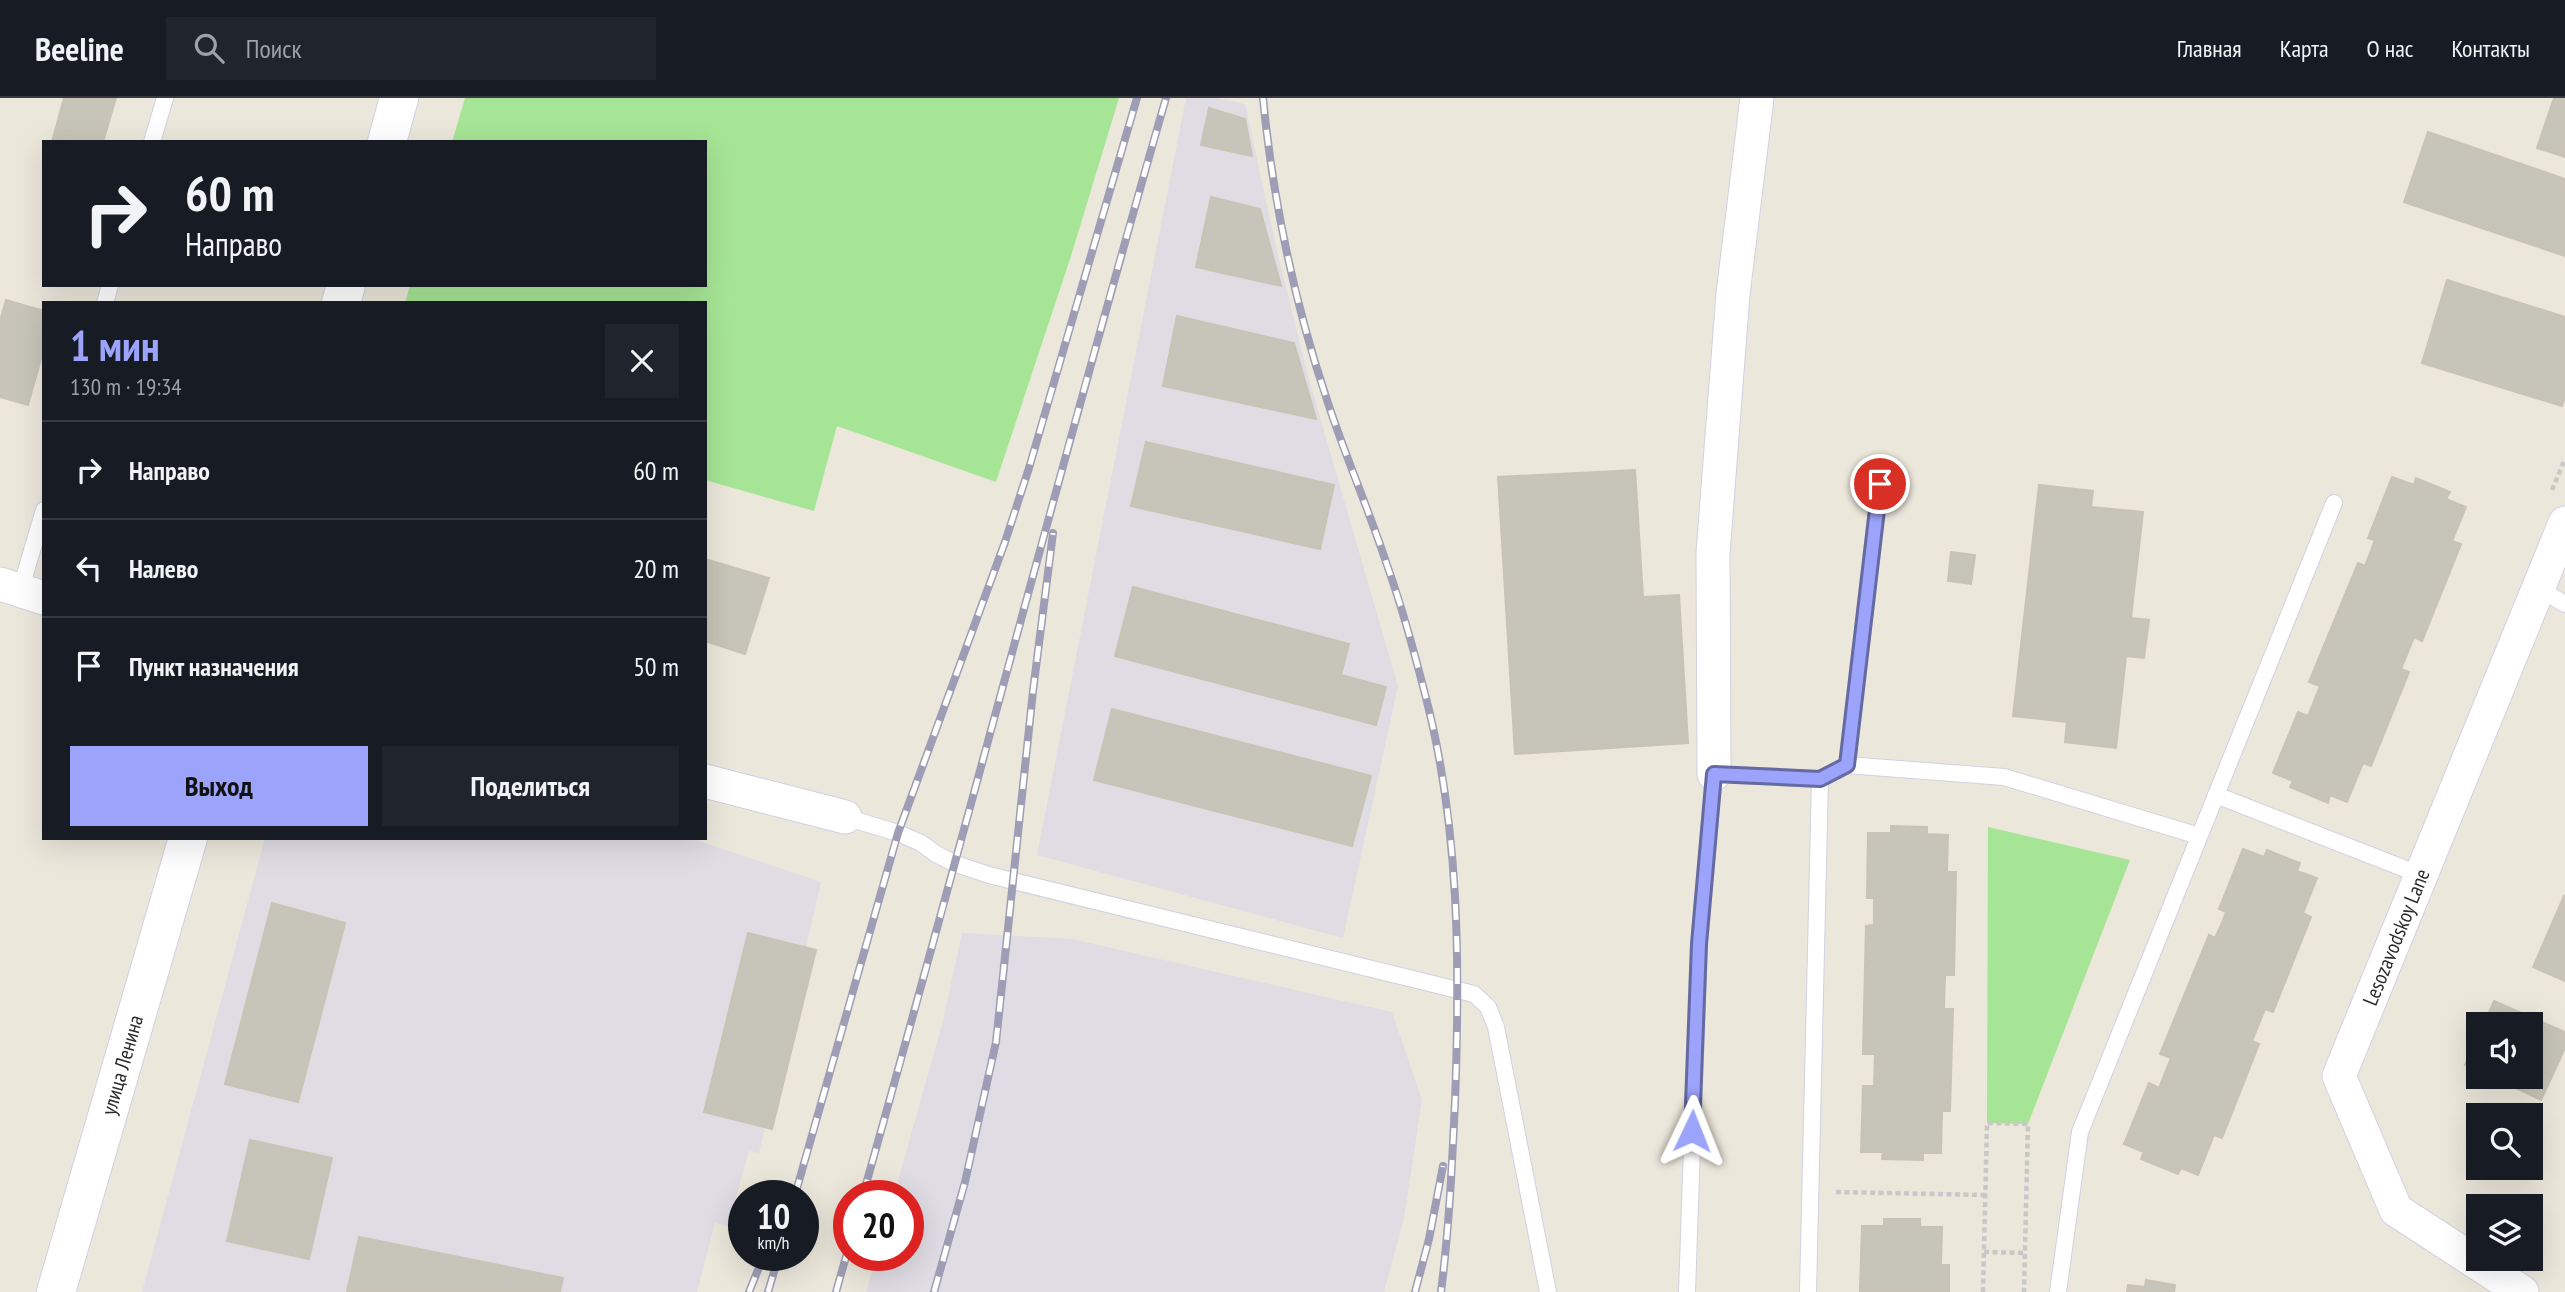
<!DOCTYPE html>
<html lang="ru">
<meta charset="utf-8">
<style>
:root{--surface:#171b24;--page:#20242c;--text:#f1f3f6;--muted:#9ea1a6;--line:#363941;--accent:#9ca3fa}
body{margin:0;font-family:"PT Sans Narrow",sans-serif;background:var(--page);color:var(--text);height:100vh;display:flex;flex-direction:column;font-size:26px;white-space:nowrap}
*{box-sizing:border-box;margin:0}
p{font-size:23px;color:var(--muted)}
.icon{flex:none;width:38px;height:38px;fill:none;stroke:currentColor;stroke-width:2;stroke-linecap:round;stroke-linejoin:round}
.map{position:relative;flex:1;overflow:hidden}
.panel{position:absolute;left:42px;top:203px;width:665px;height:539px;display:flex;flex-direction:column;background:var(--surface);border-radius:0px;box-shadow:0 7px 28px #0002}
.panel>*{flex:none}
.banner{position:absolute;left:42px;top:42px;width:665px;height:147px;border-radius:0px;box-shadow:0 7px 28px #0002;background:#171b24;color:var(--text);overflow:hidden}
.buttons{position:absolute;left:2466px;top:914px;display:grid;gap:14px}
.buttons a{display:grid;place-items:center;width:77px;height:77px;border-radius:0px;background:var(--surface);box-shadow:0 7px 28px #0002;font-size:35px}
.speed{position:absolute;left:728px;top:1082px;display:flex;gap:14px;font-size:35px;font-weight:700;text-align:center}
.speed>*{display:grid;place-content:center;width:91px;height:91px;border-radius:50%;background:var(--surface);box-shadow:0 7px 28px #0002;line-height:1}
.speed small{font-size:18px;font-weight:400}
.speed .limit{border:10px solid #d22;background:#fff;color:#111}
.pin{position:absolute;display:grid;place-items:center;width:60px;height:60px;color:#fff;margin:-30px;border:4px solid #fff;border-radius:50%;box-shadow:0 2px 7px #0007}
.me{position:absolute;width:77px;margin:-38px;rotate:2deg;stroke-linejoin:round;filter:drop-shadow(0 0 5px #0008)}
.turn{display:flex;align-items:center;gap:24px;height:147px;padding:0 28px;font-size:32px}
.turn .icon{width:91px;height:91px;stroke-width:2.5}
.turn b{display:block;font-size:49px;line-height:60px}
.round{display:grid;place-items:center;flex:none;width:74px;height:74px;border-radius:0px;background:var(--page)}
.head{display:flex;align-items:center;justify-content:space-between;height:119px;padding:0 28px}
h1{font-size:42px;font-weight:800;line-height:52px;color:var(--accent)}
.primary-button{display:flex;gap:14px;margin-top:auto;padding:14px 28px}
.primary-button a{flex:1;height:80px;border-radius:0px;background:var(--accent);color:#111;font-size:28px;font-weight:800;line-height:80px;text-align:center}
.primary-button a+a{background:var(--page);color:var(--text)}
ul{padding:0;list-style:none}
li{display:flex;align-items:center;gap:21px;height:98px;padding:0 28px;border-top:2px solid var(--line)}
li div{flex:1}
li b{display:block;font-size:26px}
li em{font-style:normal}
header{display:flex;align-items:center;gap:42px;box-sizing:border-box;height:98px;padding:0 35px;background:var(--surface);border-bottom:2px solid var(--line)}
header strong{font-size:33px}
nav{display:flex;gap:38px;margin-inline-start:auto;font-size:24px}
.search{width:490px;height:63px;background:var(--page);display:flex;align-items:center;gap:18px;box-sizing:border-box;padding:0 24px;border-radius:0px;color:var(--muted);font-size:26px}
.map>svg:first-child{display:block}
</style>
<header>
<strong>Beeline</strong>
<div class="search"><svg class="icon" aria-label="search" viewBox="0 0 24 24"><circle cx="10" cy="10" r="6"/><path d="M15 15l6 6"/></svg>Поиск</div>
<nav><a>Главная</a><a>Карта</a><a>О нас</a><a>Контакты</a></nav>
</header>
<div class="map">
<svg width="2565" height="1194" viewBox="0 0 2565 1194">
<rect width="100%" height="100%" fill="#ece7db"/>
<g fill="#dfdce4">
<path d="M1186 0H1217L1245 6 1277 153 1308 278 1398 588 1343 840 1037 757Z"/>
<path d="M265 740H690L821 784 759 1055 749 1053 728 1128 715 1125 697 1194H142Z"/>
<path d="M962 835 1072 841 1392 914 1422 1002 1404 1120 1384 1194H866L877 1157H908V1097H894L943 923Z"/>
</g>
<g fill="#a6e595">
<path d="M465 0H1119L1071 158 996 384 837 328 814 413 705 382V205H405L410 187H705V44H452Z"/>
<path d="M1988 729 2130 762 2028 1026 1987 1025Z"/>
</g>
<g fill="#c7c5b9" stroke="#c8c3b4" stroke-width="2">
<path d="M64 0H116L103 44H52Z"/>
<path d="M2554 0H2565V59L2537 50Z"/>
<path d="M1209 10 1245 21 1252 58 1201 47Z"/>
<path d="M2428 34 2565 81V158L2404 104Z"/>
<path d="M1211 99 1260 111 1281 188 1196 169Z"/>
<path d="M2447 182 2565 219V299L2562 308 2422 265Z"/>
<path d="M6 202 44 213V250L28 307 0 299V223Z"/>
<path d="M1177 218 1294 245 1316 321 1163 288Z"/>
<path d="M1146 344 1334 387 1320 451 1131 408Z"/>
<path d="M1635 372 1643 499 1679 497 1688 645 1515 656 1498 379Z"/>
<path d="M2392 379 2414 387 2416 380 2450 394 2446 401 2466 409 2452 443 2461 446 2422 543 2414 539 2401 571 2409 574 2371 668 2363 665 2347 704 2330 697 2328 705 2290 689 2293 683 2273 675 2298 614 2308 618 2320 588 2309 584 2358 465 2365 468 2375 442 2368 440Z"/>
<path d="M2039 387 2093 393 2091 409 2143 414 2131 520 2149 522 2144 560 2126 558 2116 650 2065 644 2067 624 2013 618Z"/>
<path d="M1951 454 1975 457 1971 486 1948 483Z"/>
<path d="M705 461 769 480 745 556 705 543Z"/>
<path d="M1133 489 1349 546 1341 577 1386 589 1376 627 1115 558Z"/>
<path d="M1112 611 1371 678 1352 748 1094 682Z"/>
<path d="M1891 728 1927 729V736L1948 737 1947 774H1956L1954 877H1945L1944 911H1953L1950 1013H1942L1941 1055H1923V1062L1882 1061 1883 1054H1861L1863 988H1874L1875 956H1863L1866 828 1874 827V800H1867L1868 735H1891Z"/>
<path d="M2243 751 2264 759 2267 752 2300 765 2297 773 2317 780 2303 815 2311 819 2273 914 2265 911 2252 943 2259 946 2222 1040 2214 1037 2198 1077 2181 1070 2178 1076 2141 1061 2144 1054 2124 1046 2149 985 2159 990 2171 960 2160 956 2209 837 2215 840 2221 827 2226 814 2219 811Z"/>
<path d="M2564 798 2565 799V883L2533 869Z"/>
<path d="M272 805 345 825 298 1004 225 986Z"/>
<path d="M748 835 816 852 772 1031 704 1014Z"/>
<path d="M2494 903 2565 934V950L2541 1002 2490 978H2530V926H2484Z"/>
<path d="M2478 939V973L2465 967Z"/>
<path d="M250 1042 332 1060 309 1161 227 1143Z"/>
<path d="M1884 1121H1920V1129H1942L1941 1167H1949V1194L1860 1193 1862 1128H1884Z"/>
<path d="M359 1139 563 1180 560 1194H347Z"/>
<path d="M2146 1182 2175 1187 2174 1194H2127L2128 1187 2145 1189Z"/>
</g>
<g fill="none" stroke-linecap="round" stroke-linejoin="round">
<g stroke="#d0d1e3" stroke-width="18">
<g id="service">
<path d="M152 44 165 0"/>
<path d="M105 205 110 187"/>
<path d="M2538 490 2565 506"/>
<path d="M20 493 44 412"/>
<path d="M1847 667 1880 386"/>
<path d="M1820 681 1847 667 2004 679 2199 738"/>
<path d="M2216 697 2421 777"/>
<path d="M845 719 898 735 921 745 936 756 956 766 989 777 1474 896 1488 909 1496 929 1548 1194"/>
<path d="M1687 1194 1699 846 1714 676 1820 681 1808 1194"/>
<path d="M2058 1194 2080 1034 2334 405"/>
</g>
</g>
<g stroke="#d0d1e3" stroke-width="35">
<g id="minor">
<path d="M0 486 44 500"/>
<path d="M1714 676 1713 455 1733 196 1757 0"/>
<path d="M705 683 845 719"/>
<path d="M2522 1194 2396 1112 2339 978 2565 425"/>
</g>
</g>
<g stroke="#d0d1e3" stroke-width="40">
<g id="tertiary">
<path d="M387 44 399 0"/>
<path d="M341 205 346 187"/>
<path d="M56 1194 188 740"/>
</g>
</g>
<g stroke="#c8c8c8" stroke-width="4.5" stroke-dasharray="5 3.5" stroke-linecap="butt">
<path d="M2552 392 2565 361"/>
<path d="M1836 1094 1986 1097"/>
<path d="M1984 1154 2025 1155"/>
<path d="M1983 1194 1987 1025 2028 1026 2024 1194"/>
</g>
<use href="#service" stroke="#fff" stroke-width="16"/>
<use href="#minor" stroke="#fff" stroke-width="33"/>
<use href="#tertiary" stroke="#fff" stroke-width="38"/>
<g stroke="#9d9eb5" stroke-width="8">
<g id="rail">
<path d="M1263 0C1273 103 1295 207 1328 305 1346 360 1369 412 1387 467 1402 509 1414 553 1425 596 1460 730 1460 867 1455 1004 1452 1068 1449 1131 1441 1194"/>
<path d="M795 1097 898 735 1005 444 1029 370 1137 0"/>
<path d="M863 1097C966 732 1061 365 1166 0"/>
<path d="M749 1194 764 1157"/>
<path d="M768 1194 779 1157"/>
<path d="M836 1194 849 1148"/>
<path d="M934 1194 965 1084 996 944 1033 593 1053 435"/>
<path d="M1415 1194 1429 1141 1443 1068"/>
</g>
</g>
<use href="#rail" stroke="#fff" stroke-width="5" stroke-dasharray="16" stroke-linecap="butt"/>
</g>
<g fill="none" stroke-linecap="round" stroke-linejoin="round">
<g stroke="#656aa2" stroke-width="18">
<path id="route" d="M1692 1033 1699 846 1714 676 1820 681 1847 667 1880 386"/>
</g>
<use href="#route" stroke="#9ca3fa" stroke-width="12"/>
</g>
<g text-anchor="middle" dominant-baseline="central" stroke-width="6" stroke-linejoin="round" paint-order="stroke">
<g font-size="21" fill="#2a2a2a" stroke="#fff">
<text transform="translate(2396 839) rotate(-68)">Lesozavodskoy Lane</text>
<text transform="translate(122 967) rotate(-74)">улица Ленина</text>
</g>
</g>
</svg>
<div class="buttons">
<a><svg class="icon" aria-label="sound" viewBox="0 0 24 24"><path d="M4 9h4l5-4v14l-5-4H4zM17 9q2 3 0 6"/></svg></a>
<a><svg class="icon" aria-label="search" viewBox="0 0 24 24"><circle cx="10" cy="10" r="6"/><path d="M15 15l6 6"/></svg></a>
<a><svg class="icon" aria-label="layers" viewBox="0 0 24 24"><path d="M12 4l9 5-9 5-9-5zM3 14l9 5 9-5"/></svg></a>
</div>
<div class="speed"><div>10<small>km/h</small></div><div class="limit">20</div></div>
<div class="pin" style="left:1880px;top:386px;background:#d93025"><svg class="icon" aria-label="arrive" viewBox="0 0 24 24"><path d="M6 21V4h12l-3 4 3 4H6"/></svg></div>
<svg class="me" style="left:1692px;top:1033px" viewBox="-20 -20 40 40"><path d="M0-17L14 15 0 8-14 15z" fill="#9ca3fa" stroke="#fff" stroke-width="4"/></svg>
<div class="banner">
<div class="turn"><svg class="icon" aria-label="right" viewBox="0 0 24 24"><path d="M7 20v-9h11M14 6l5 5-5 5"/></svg><div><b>60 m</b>Направо</div></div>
</div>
<section class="panel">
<div class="head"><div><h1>1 мин</h1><p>130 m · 19:34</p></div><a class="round"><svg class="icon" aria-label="close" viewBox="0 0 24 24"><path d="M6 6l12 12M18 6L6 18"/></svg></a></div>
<ul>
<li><svg class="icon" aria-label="right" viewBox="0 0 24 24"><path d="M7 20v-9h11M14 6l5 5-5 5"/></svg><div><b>Направо</b></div><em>60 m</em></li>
<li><svg class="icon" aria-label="left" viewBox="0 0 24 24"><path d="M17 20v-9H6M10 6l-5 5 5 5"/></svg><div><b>Налево</b></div><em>20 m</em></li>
<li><svg class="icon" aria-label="arrive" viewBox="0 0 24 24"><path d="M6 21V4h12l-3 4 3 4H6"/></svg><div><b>Пункт назначения</b></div><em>50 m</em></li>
</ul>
<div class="primary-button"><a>Выход</a><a>Поделиться</a></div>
</section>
</div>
